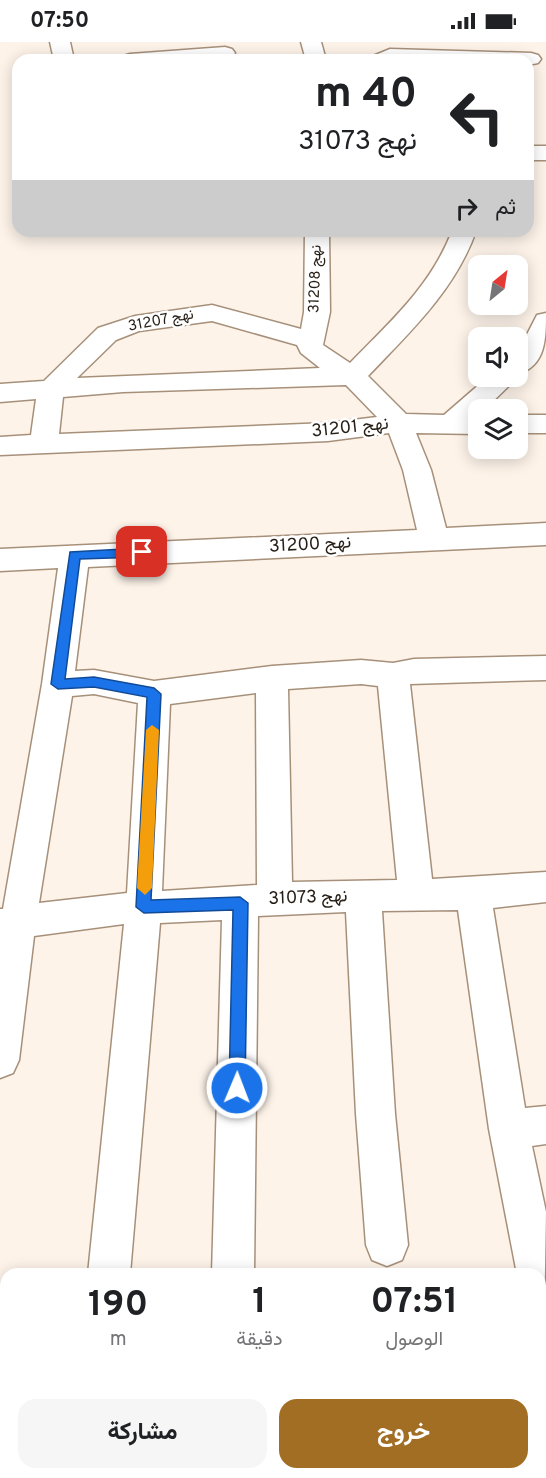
<!DOCTYPE html>
<html lang="ar">
<meta charset="utf-8">
<style>
:root{--surface:#fff;--page:#f6f6f6;--text:#202124;--muted:#757577;--accent:#a16e24}
body{margin:0;font-family:Overpass,Vazirmatn,sans-serif;background:var(--page);color:var(--text);direction:rtl;height:100vh;display:flex;flex-direction:column;font-size:22px;white-space:nowrap}
*{box-sizing:border-box;margin:0}
p{font-size:20px;color:var(--muted)}
.icon{flex:none;width:33px;height:33px;fill:none;stroke:currentColor;stroke-width:2;stroke-linecap:round;stroke-linejoin:round}
.map{position:relative;flex:1;overflow:hidden;direction:ltr}
.drawer{position:absolute;left:0px;top:1226px;width:546px;height:212px;display:flex;flex-direction:column;background:var(--surface);border-radius:18px 18px 0 0;box-shadow:0 3px 15px #0003;direction:rtl}
.drawer>*{flex:none}
.hud{position:absolute;left:12px;top:12px;width:522px;height:183px;border-radius:18px;box-shadow:0 3px 15px #0003;direction:rtl;background:#fff;color:var(--text);overflow:hidden}
.needle{width:39px;rotate:30deg}
.tools{position:absolute;left:468px;top:213px;display:grid;gap:12px}
.tools a{display:grid;place-items:center;width:60px;height:60px;border-radius:12px;background:var(--surface);box-shadow:0 3px 15px #0003;font-size:30px}
.pin{position:absolute;display:grid;place-items:center;width:51px;height:51px;color:#fff;margin:-26px;border-radius:12px;box-shadow:0 3px 9px #0006}
.me{position:absolute;width:66px;margin:-33px;rotate:1deg;stroke-linejoin:round;filter:drop-shadow(0 0 4px #0008)}
.turn{display:flex;align-items:center;gap:21px;height:126px;padding:0 18px;font-size:27px}
.turn .icon{width:78px;height:78px;stroke-width:2.5}
.turn b{display:block;font-size:42px;line-height:51px}
.then{display:flex;align-items:center;height:57px;padding:0 18px;background:#0003;gap:12px;font-size:22px}
.eta{display:flex;justify-content:space-evenly;align-items:center;height:102px;text-align:center}
.eta b{font-size:36px;font-weight:700;line-height:42px}
.cta{display:flex;gap:12px;margin-top:auto;padding:12px 18px}
.cta a{flex:1;height:69px;border-radius:18px;background:var(--accent);color:#fff;font-size:24px;font-weight:700;line-height:69px;text-align:center}
.cta a+a{background:var(--page);color:var(--text)}
.status{display:flex;justify-content:space-between;align-items:center;height:42px;padding:0 30px;background:var(--surface);direction:ltr}
.status svg{height:16px;fill:currentColor}
.map>svg:first-child{display:block}
</style>
<div class="status"><b>07:50</b><svg viewBox="0 0 49 12"><path d="M0 12V9h3v3zM5 12V6h3v6zM10 12V3h3v9zM15 12V0h3v12zM26 1h20v11H26zM47 4h2v5h-2z"/></svg></div>
<div class="map">
<svg width="546" height="1436" viewBox="0 0 546 1436">
<rect width="100%" height="100%" fill="#fdf3e9"/>
<g fill="none" stroke-linecap="round" stroke-linejoin="round">
<g stroke="#a7907a" stroke-width="3">
<g id="minor">
<path d="M50 0H70L74 18H54Z"/>
<path d="M301 0H321L326 18H306Z"/>
<path d="M225 5 232 7 235 11 232 15 215 18H120L123 14 130 12Z"/>
<path d="M390 7 531 11 538 13 541 17 538 21 528 23V18H370L373 14Z"/>
<rect x="528" y="104" width="18" height="14"/>
<path d="M305 189H329L330 270 323 303 350 321C390 280 431 244 452 189H476C455 248 411 289 368 334L406 372 444 373 489 334H518V310L537 273 546 271C546 296 546 324 518 332L519 334 484 368H478V392L416 391 431 428 446 486 546 481V503L88 525 75 629 94 628 154 639 272 624 361 618 393 621 414 617 546 614V638L410 642 432 837 546 830V860L493 866 525 1066 546 1064V1102L532 1104 546 1170 544 1282 540 1281V1232H517L489 1087 458 868 382 869 395 1072 408 1203 402 1218 387 1224 372 1218 366 1203 356 1072 346 870 258 874 254 1232H212L222 878 160 881 130 1232H88L124 882 34 894 19 1018 13 1031 0 1036V867H3L42 642 58 526 0 529V507L417 488 403 428 389 391 328 399 0 413V395L31 393 36 357 0 360V342L44 339 98 286 135 274 212 263 301 287 304 270ZM212 279 297 303 301 311 320 326 77 336 116 298 139 289ZM346 343 377 375 328 381 59 392 63 355 123 350ZM361 642 378 644 397 838 292 840 288 647ZM256 651 257 843 162 849 170 662ZM94 652 138 661 127 851 39 861 72 654Z"/>
<rect x="518" y="373" width="28" height="18"/>
<path d="M0 1409 6 1410V1431H62L64 1436H0Z"/>
<path d="M67 1431H113L112 1436H66Z"/>
<rect x="205" y="1431" width="46" height="5"/>
</g>
</g>
<use href="#minor" fill="#fff" fill-rule="evenodd"/>
</g>
<path fill="#1a73e8" stroke="#114b97" stroke-width="1.5" d="M142 506 149 510 142 515 80 517 65 637 94 635 154 646 161 652 151 858 240 855 248 861 245 1046 242 1052 237 1054 231 1052 229 1046 233 868 144 871 136 865 147 655 94 645 58 647 51 642 70 510Z"/>
<path fill="#f59e0b" d="M152 683 159 688 152 846 145 853 137 846 146 688Z"/>
<g text-anchor="middle" dominant-baseline="central" stroke-width="5" stroke-linejoin="round" paint-order="stroke">
<g font-size="15" fill="#271f16" stroke="#fff">
<text transform="translate(316 237) rotate(-88)">نهج 31208</text>
<text transform="translate(161 279) rotate(-11)">نهج 31207</text>
</g>
<g font-size="18" fill="#271f16" stroke="#fff">
<text transform="translate(350 386) rotate(-6)">نهج 31201</text>
<text transform="translate(310 503) rotate(-3)">نهج 31200</text>
<text transform="translate(308 856) rotate(-2)">نهج 31073</text>
</g>
</g>
</svg>
<div class="tools">
<a><svg class="needle" viewBox="-14 -14 28 28"><path d="M0-13l5 13h-10z" fill="#e53935"/><path d="M0 13l5-13h-10z" fill="#757577"/></svg></a>
<a><svg class="icon" aria-label="sound" viewBox="0 0 24 24"><path d="M4 9h4l5-4v14l-5-4H4zM17 9q2 3 0 6"/></svg></a>
<a><svg class="icon" aria-label="layers" viewBox="0 0 24 24"><path d="M12 4l9 5-9 5-9-5zM3 14l9 5 9-5"/></svg></a>
</div>
<div class="pin" style="left:142px;top:510px;background:#d93025"><svg class="icon" aria-label="arrive" viewBox="0 0 24 24"><path d="M6 21V4h12l-3 4 3 4H6"/></svg></div>
<svg class="me" style="left:237px;top:1046px" viewBox="-20 -20 40 40"><circle r="17" fill="#1a73e8" stroke="#fff" stroke-width="3"/><path d="M0-11L8 9 0 5-8 9z" fill="#fff"/></svg>
<div class="hud">
<div class="turn"><svg class="icon" aria-label="left" viewBox="0 0 24 24"><path d="M17 20v-9H6M10 6l-5 5 5 5"/></svg><div><b>40 m</b>نهج 31073</div></div>
<div class="then">ثم<svg class="icon" aria-label="right" viewBox="0 0 24 24"><path d="M7 20v-9h11M14 6l5 5-5 5"/></svg></div>
</div>
<section class="drawer">
<div class="eta">
<div><b>07:51</b><p>الوصول</p></div>
<div><b>1</b><p>دقيقة</p></div>
<div><b>190</b><p>m</p></div>
</div>
<div class="cta"><a>خروج</a><a>مشاركة</a></div>
</section>
</div>
